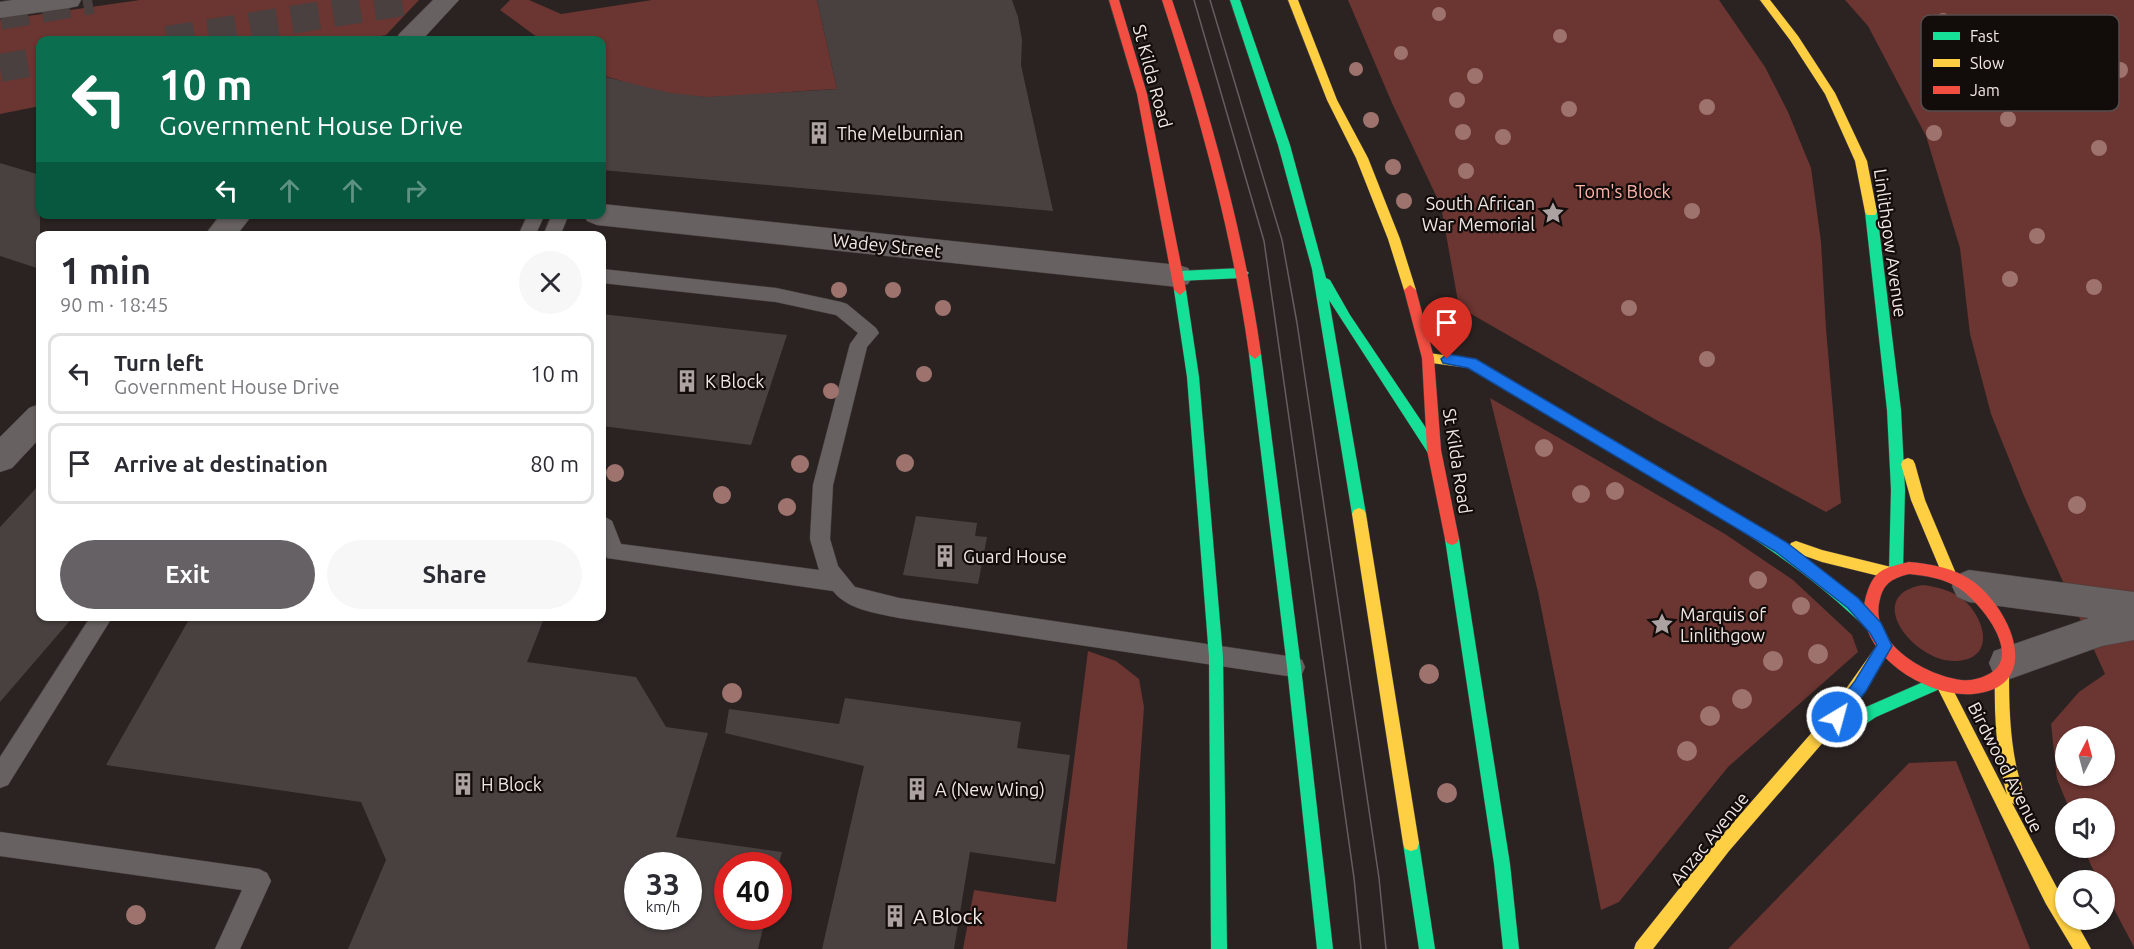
<!DOCTYPE html>
<meta charset="utf-8">
<style>
:root{--surface:#fff;--page:#f7f7f7;--text:#2b2b33;--muted:#7c7c81;--line:#e1e1e2;--accent:#656164}
body{margin:0;font-family:Ubuntu,sans-serif;background:var(--page);color:var(--text);height:100vh;display:flex;flex-direction:column;font-size:22px;white-space:nowrap}
*{box-sizing:border-box;margin:0}
p{font-size:20px;color:var(--muted)}
.icon{flex:none;width:33px;height:33px;fill:none;stroke:currentColor;stroke-width:2;stroke-linecap:round;stroke-linejoin:round}
.map{position:relative;flex:1;overflow:hidden}
.drawer{position:absolute;left:36px;top:231px;width:570px;height:390px;display:flex;flex-direction:column;background:var(--surface);border-radius:12px;box-shadow:0 2px 4px #0004}
.drawer>*{flex:none}
.hud{position:absolute;left:36px;top:36px;width:570px;height:183px;border-radius:12px;box-shadow:0 2px 4px #0004;background:#0b6e4f;color:#fff;overflow:hidden}
.needle{width:39px;rotate:6deg}
.controls{position:absolute;left:2055px;top:726px;display:grid;gap:12px}
.controls a{display:grid;place-items:center;width:60px;height:60px;border-radius:50%;background:var(--surface);box-shadow:0 2px 4px #0004;font-size:30px}
.speed{position:absolute;left:624px;top:852px;display:flex;gap:12px;font-size:30px;font-weight:700;text-align:center}
.speed>*{display:grid;place-content:center;width:78px;height:78px;border-radius:50%;background:var(--surface);box-shadow:0 2px 4px #0004;line-height:1}
.speed small{font-size:15px;font-weight:400}
.speed .limit{border:9px solid #d22;background:#fff;color:#111}
.pin{position:absolute;display:grid;place-items:center;width:51px;height:51px;color:#fff;margin:-62px -26px;border-radius:50% 50% 50% 0;rotate:-45deg;box-shadow:0 0 6px #0007}
.pin .icon{rotate:45deg}
.me{position:absolute;width:66px;margin:-33px;rotate:37deg;stroke-linejoin:round;filter:drop-shadow(0 0 4px #0008)}
.turn{display:flex;align-items:center;gap:21px;height:126px;padding:0 24px;font-size:27px}
.turn .icon{width:78px;height:78px;stroke-width:2.5}
.turn b{display:block;font-size:42px;line-height:51px}
.lanes{display:flex;align-items:center;height:57px;padding:0 24px;background:#0003;justify-content:center;gap:30px;direction:ltr}
.lanes .off{opacity:.35}
.round{display:grid;place-items:center;flex:none;width:63px;height:63px;border-radius:32px;background:var(--page)}
.summary{display:flex;align-items:center;justify-content:space-between;height:102px;padding:0 24px}
h1{font-size:36px;font-weight:600;line-height:45px}
.cta{display:flex;gap:12px;margin-top:auto;padding:12px 24px}
.cta a{flex:1;height:69px;border-radius:36px;background:var(--accent);color:#fff;font-size:24px;font-weight:600;line-height:69px;text-align:center}
.cta a+a{background:var(--page);color:var(--text)}
ul{padding:0;list-style:none}
li{display:flex;align-items:center;gap:18px;height:81px;margin:0 12px 9px;padding:0 12px;border:3px solid var(--line);border-radius:12px}
li div{flex:1}
li b{display:block;font-size:22px}
li em{font-style:normal}
.map>svg:first-child{display:block}
</style>
<div class="map">
<svg width="2134" height="949" viewBox="0 0 2134 949">
<rect width="100%" height="100%" fill="#2b2322"/>
<g fill="#6b3531" fill-rule="evenodd">
<path d="M140 0H419L386 35 360 40H40V106L0 114V20Z"/>
<path d="M510 0H529L561 14 652 0H817L837 89C795 91 752 96 709 97 673 97 636 86 602 75V40H541L500 10Z"/>
<path d="M1348 0H1719L1765 67 1788 112 1811 168 1821 242 1826 329 1841 503 1826 512 1658 421 1459 307 1441 206 1392 103Z"/>
<path d="M1845 0H2134V947L2105 892 2104 880H2098L2083 848H2104V808H2069L2057 779 2051 724 2079 692 2105 674 2024 496 1991 414 1970 334 1960 248 1926 136 1868 26ZM2066 736H2104V776H2066Z"/>
<path d="M1490 398 1725 534 1793 580 1852 635 1858 652 1728 767 1619 902 1601 910 1538 592Z"/>
<path d="M1923 585C1938 587 1953 591 1965 601 1986 621 1995 659 1956 661 1914 663 1861 595 1923 585Z"/>
<path d="M1088 651 1116 661 1139 679 1144 707 1127 949H963L974 890 1056 902Z"/>
<path d="M1956 761 2030 949H1728L1909 763Z"/>
</g>
<g fill="#484140" fill-rule="evenodd">
<path d="M817 0H1012L1018 17 1022 40 1021 65 1053 211 602 170V76L670 93 708 97 837 89Z"/>
<path d="M0 163 40 175V269L0 256Z"/>
<path d="M602 314 787 335 751 445 602 426Z"/>
<path d="M40 484V616H74L0 702V527Z"/>
<path d="M916 516 977 523 975 536 987 537 978 584 903 575Z"/>
<path d="M191 616H545L527 662 636 677 666 727 708 733 676 837 782 852 778 867 728 866V916H766L758 949H348L386 860 361 802 106 765ZM638 866H688V916H638Z"/>
<path d="M845 698 1021 722 1017 748 1070 755 1055 864 970 852 954 949H822L864 766 725 733 729 709 839 724Z"/>
</g>
<g fill="none" stroke-linecap="round" stroke-linejoin="round">
<g stroke="#49403f" stroke-width="28" stroke-dasharray="28 14" stroke-linecap="butt">
<path d="M0 16 92 0"/>
<path d="M167 40 415 0"/>
<path d="M0 68 40 61"/>
</g>
<g stroke="#47413f" stroke-width="1">
<g id="lane">
<path d="M528 214H545L535 236H518Z"/>
<path d="M552 214H569L560 236H543Z"/>
<path d="M602 269 776 288 841 302 847 304 876 328 879 333 867 347 833 485 830 539 838 566 855 587 899 598 1294 657 1302 660 1305 667 1302 674 1294 677 899 618C876 613 848 610 833 591L607 558 602 545V515L612 521 621 544 819 570 810 539 813 485 850 344 858 333 836 315 776 302 602 283Z"/>
<path d="M91 616H113L8 785 0 788V757Z"/>
<path d="M0 832 259 869 267 873 271 881 240 949H215L242 890 0 856Z"/>
</g>
</g>
<g stroke="#47413f" stroke-width="1">
<g id="street">
<path d="M13 0H81L78 6 69 8 0 18V2Z"/>
<path d="M433 0H459L422 40H396L399 34Z"/>
<path d="M602 204 1178 265 1188 268 1193 276 1188 284 1178 287 597 225 587 221 583 214H602Z"/>
<path d="M221 214H253L236 236H204Z"/>
<path d="M40 404V438L12 468 0 472V437L29 408Z"/>
<path d="M1969 570 2134 592V640L2102 646 2007 680 1994 675 1989 663 1994 651 2089 618 1969 602 1957 597 1952 586 1957 575Z"/>
</g>
</g>
<g stroke="#47413f" stroke-width="1">
<g id="fast">
<path d="M1230 0H1240L1290 145 1326 278 1330 280 1350 315 1440 449 1438 453H1428L1329 300 1366 514 1364 518 1359 520 1354 518 1352 514 1312 269 1278 145Z"/>
<path d="M1871 208 1877 212 1901 410 1905 490 1903 571 1901 576 1896 577 1891 576 1889 571 1891 490 1887 410 1865 212Z"/>
<path d="M1243 268 1249 273 1243 278 1178 281 1172 276 1178 271Z"/>
<path d="M1180 285 1186 290 1199 377 1223 657 1227 949H1211L1209 657 1187 377 1174 290Z"/>
<path d="M1255 349 1261 354 1301 667 1333 949H1317L1287 667 1249 354Z"/>
<path d="M1707 496 1757 525 1801 555 1842 587 1881 623 1883 628 1881 633 1876 635 1871 633C1820 582 1763 543 1702 506L1700 502 1702 498Z"/>
<path d="M1452 533 1457 535 1459 539 1510 864 1519 949H1503L1494 864 1445 539 1447 535Z"/>
<path d="M1937 676 1942 678 1944 683 1942 688 1876 717 1837 743 1832 745 1827 743 1824 738 1827 733 1866 707Z"/>
<path d="M1411 835 1417 837 1419 843 1435 949H1419L1403 843 1405 837Z"/>
</g>
</g>
<g stroke="#47413f" stroke-width="1">
<g id="slow">
<path d="M1288 0H1298L1337 100 1368 158 1400 239 1416 290 1414 293H1406L1404 290 1388 239 1356 158 1327 100Z"/>
<path d="M1760 0H1770L1798 36 1835 93 1867 161 1877 212 1875 215H1867L1865 212 1855 161 1825 94 1790 40Z"/>
<path d="M1428 353 1475 359 1712 498 1714 502 1712 506 1707 508 1702 506 1469 368 1424 362 1422 358 1424 354Z"/>
<path d="M1908 458 1913 460 1915 464 1925 500 1957 576 1955 581 1950 582 1945 581 1911 500 1901 464 1903 460Z"/>
<path d="M1359 508 1364 510 1366 514 1419 843 1417 849 1411 851 1405 849 1403 843 1352 514 1354 510Z"/>
<path d="M1796 541 1822 550 1891 567 1896 568 1898 573 1896 578 1891 579 1822 562 1791 551 1789 547 1791 543Z"/>
<path d="M1885 639 1890 641 1892 646 1890 651 1839 724 1729 851 1653 949H1634L1636 943 1718 840 1828 714 1880 641Z"/>
<path d="M2002 667 2007 669 2009 674C2009 705 2010 735 2016 765 2018 777 2026 792 2022 803L2016 805 2012 803 2066 905V920H2075L2091 949H2073L2046 904 1936 685 1938 680 1943 678 1948 680 2007 795C1996 755 1994 715 1995 674L1997 669Z"/>
</g>
</g>
<g stroke="#47413f" stroke-width="1">
<g id="jam">
<path d="M1109 0H1119L1147 94 1186 290 1180 295 1174 290 1137 94Z"/>
<path d="M1162 0H1172C1211 116 1244 233 1261 354L1255 359 1249 354C1232 233 1200 116 1162 0Z"/>
<path d="M1410 285 1416 290 1434 358 1441 450 1459 539 1457 543 1452 545 1447 543 1445 539 1427 450 1422 358 1404 290Z"/>
<path d="M1909 562C1931 564 1955 568 1974 582 2011 610 2045 687 1973 694 1925 698 1851 651 1866 596 1869 586 1873 575 1883 570 1891 566 1900 564 1909 562ZM1909 574C1926 576 1943 578 1957 587 1979 600 2026 657 1987 675 1979 679 1970 681 1961 680 1924 675 1868 642 1880 599 1884 582 1894 578 1909 574Z"/>
</g>
</g>
<use href="#lane" fill="#676161" fill-rule="evenodd"/>
<use href="#street" fill="#676161" fill-rule="evenodd"/>
<use href="#fast" fill="#16e098" fill-rule="evenodd"/>
<use href="#slow" fill="#ffcf43" fill-rule="evenodd"/>
<use href="#jam" fill="#f24e42" fill-rule="evenodd"/>
<g stroke="#645e5e" stroke-width="1.5">
<path d="M1194 0 1264 241 1354 878 1361 949"/>
<path d="M1210 0 1282 240 1297 323 1379 878 1386 949"/>
</g>
</g>
<g fill="#9e736d">
<circle cx="1439" cy="14" r="7"/>
<circle cx="1943" cy="20" r="7"/>
<circle cx="1560" cy="36" r="7"/>
<circle cx="1401" cy="53" r="7"/>
<circle cx="1356" cy="69" r="7"/>
<circle cx="2120" cy="70" r="8"/>
<circle cx="1475" cy="76" r="8"/>
<circle cx="1457" cy="100" r="8"/>
<circle cx="1707" cy="107" r="8"/>
<circle cx="1569" cy="109" r="8"/>
<circle cx="2008" cy="119" r="8"/>
<circle cx="1371" cy="120" r="8"/>
<circle cx="1463" cy="132" r="8"/>
<circle cx="1934" cy="133" r="8"/>
<circle cx="1503" cy="137" r="8"/>
<circle cx="2099" cy="148" r="8"/>
<circle cx="1393" cy="167" r="8"/>
<circle cx="1466" cy="171" r="8"/>
<circle cx="1404" cy="201" r="8"/>
<circle cx="1692" cy="211" r="8"/>
<circle cx="2037" cy="236" r="8"/>
<circle cx="2010" cy="279" r="8"/>
<circle cx="2094" cy="287" r="8"/>
<circle cx="839" cy="290" r="8"/>
<circle cx="893" cy="290" r="8"/>
<circle cx="943" cy="308" r="8"/>
<circle cx="1629" cy="308" r="8"/>
<circle cx="1707" cy="359" r="8"/>
<circle cx="924" cy="374" r="8"/>
<circle cx="831" cy="391" r="8"/>
<circle cx="1544" cy="448" r="9"/>
<circle cx="905" cy="463" r="9"/>
<circle cx="800" cy="464" r="9"/>
<circle cx="615" cy="473" r="9"/>
<circle cx="1615" cy="491" r="9"/>
<circle cx="1581" cy="494" r="9"/>
<circle cx="722" cy="495" r="9"/>
<circle cx="2077" cy="505" r="9"/>
<circle cx="787" cy="507" r="9"/>
<circle cx="1758" cy="580" r="9"/>
<circle cx="1801" cy="606" r="9"/>
<circle cx="1818" cy="654" r="10"/>
<circle cx="1773" cy="661" r="10"/>
<circle cx="1429" cy="674" r="10"/>
<circle cx="732" cy="693" r="10"/>
<circle cx="1742" cy="699" r="10"/>
<circle cx="1710" cy="716" r="10"/>
<circle cx="1687" cy="751" r="10"/>
<circle cx="1447" cy="793" r="10"/>
<circle cx="136" cy="915" r="10"/>
</g>
<path fill="#1a73e8" stroke="#114b97" stroke-width="1.5" d="M1447 354 1476 359 1786 542 1858 598 1881 623 1892 646 1866 691 1843 722 1837 724 1832 722 1830 717 1832 711 1855 681 1877 645 1870 633 1848 608 1775 551 1468 368 1443 363 1441 359Z"/>
<defs>
<g id="building-bare" transform="scale(1.8)"><path d="M-4-6H4V6H1V3H-1V6H-4ZM-2.5-4.3h1.7v1.8h-1.7ZM.8-4.3h1.7v1.8H.8ZM-2.5-1h1.7V.8h-1.7ZM.8-1h1.7V.8H.8Z" fill="#aca2a1" stroke="#120c0b" stroke-width="2.5" paint-order="stroke"/></g>
<g id="sight-bare" transform="scale(1.8)"><path d="M0-6L1.8-2.2L6-1.7L2.9 1.2L3.7 5.4L0 3.3L-3.7 5.4L-2.9 1.2L-6-1.7L-1.8-2.2Z" fill="#aca2a1" stroke="#120c0b" stroke-width="2.5" paint-order="stroke"/></g>
</defs>
<g fill-rule="evenodd">
<use href="#building-bare" x="819" y="133"/>
<use href="#sight-bare" x="1553" y="213"/>
<use href="#building-bare" x="687" y="381"/>
<use href="#building-bare" x="945" y="556"/>
<use href="#sight-bare" x="1662" y="624"/>
<use href="#building-bare" x="463" y="784"/>
<use href="#building-bare" x="917" y="789"/>
<use href="#building-bare" x="895" y="916"/>
</g>
<g text-anchor="middle" dominant-baseline="central" stroke-width="4.5" stroke-linejoin="round" paint-order="stroke">
<g font-size="18" fill="#f1e7e5" stroke="#120c0b">
<text transform="translate(1153 76) rotate(75)">St Kilda Road</text>
<text transform="translate(1891 243) rotate(82)">Linlithgow Avenue</text>
<text transform="translate(887 245) rotate(6)">Wadey Street</text>
<text transform="translate(1458 461) rotate(81)">St Kilda Road</text>
<text transform="translate(2006 767) rotate(63)">Birdwood Avenue</text>
<text transform="translate(1709 838) rotate(-51)">Anzac Avenue</text>
</g>
<g font-size="18" fill="#f1e7e5" stroke="#120c0b" text-anchor="start">
<text x="837" y="133">The Melburnian</text>
<text x="1535" y="203" text-anchor="end">South African<tspan x="1535" dy="21">War Memorial</tspan></text>
<text x="705" y="381">K Block</text>
<text x="963" y="556">Guard House</text>
<text x="1680" y="614">Marquis of<tspan x="1680" dy="21">Linlithgow</tspan></text>
<text x="481" y="784">H Block</text>
<text x="935" y="789">A (New Wing)</text>
</g>
<g font-size="18" fill="#fdb4ab" stroke="#120c0b">
<text x="1623" y="191">Tom's Block</text>
</g>
<g font-size="21" fill="#f1e7e5" stroke="#120c0b" text-anchor="start">
<text x="913" y="916">A Block</text>
</g>
</g>
<rect x="1921" y="15" width="198" height="96" rx="9" fill="#120c0b" stroke="#554e4c" stroke-width="1.5"/>
<rect x="1933" y="32" width="27" height="8" fill="#16e098"/>
<rect x="1933" y="59" width="27" height="8" fill="#ffcf43"/>
<rect x="1933" y="86" width="27" height="8" fill="#f24e42"/>
<g font-size="16" fill="#f1e7e5">
<text x="1970" y="42">Fast</text>
<text x="1970" y="69">Slow</text>
<text x="1970" y="96">Jam</text>
</g>
</svg>
<div class="controls">
<a><svg class="needle" viewBox="-14 -14 28 28"><path d="M0-13l5 13h-10z" fill="#e53935"/><path d="M0 13l5-13h-10z" fill="#7c7c81"/></svg></a>
<a><svg class="icon" aria-label="sound" viewBox="0 0 24 24"><path d="M4 9h4l5-4v14l-5-4H4zM17 9q2 3 0 6"/></svg></a>
<a><svg class="icon" aria-label="search" viewBox="0 0 24 24"><circle cx="10" cy="10" r="6"/><path d="M15 15l6 6"/></svg></a>
</div>
<div class="speed"><div>33<small>km/h</small></div><div class="limit">40</div></div>
<div class="pin" style="left:1447px;top:359px;background:#d93025"><svg class="icon" aria-label="arrive" viewBox="0 0 24 24"><path d="M6 21V4h12l-3 4 3 4H6"/></svg></div>
<svg class="me" style="left:1837px;top:717px" viewBox="-20 -20 40 40"><circle r="17" fill="#1a73e8" stroke="#fff" stroke-width="3"/><path d="M0-11L8 9 0 5-8 9z" fill="#fff"/></svg>
<div class="hud">
<div class="turn"><svg class="icon" aria-label="left" viewBox="0 0 24 24"><path d="M17 20v-9H6M10 6l-5 5 5 5"/></svg><div><b>10 m</b>Government House Drive</div></div>
<div class="lanes"><svg class="icon" aria-label="left" viewBox="0 0 24 24"><path d="M17 20v-9H6M10 6l-5 5 5 5"/></svg><svg class="icon off" aria-label="ahead" viewBox="0 0 24 24"><path d="M12 20V5M6 11l6-6 6 6"/></svg><svg class="icon off" aria-label="ahead" viewBox="0 0 24 24"><path d="M12 20V5M6 11l6-6 6 6"/></svg><svg class="icon off" aria-label="right" viewBox="0 0 24 24"><path d="M7 20v-9h11M14 6l5 5-5 5"/></svg></div>
</div>
<section class="drawer">
<div class="summary"><div><h1>1 min</h1><p>90 m · 18:45</p></div><a class="round"><svg class="icon" aria-label="close" viewBox="0 0 24 24"><path d="M6 6l12 12M18 6L6 18"/></svg></a></div>
<ul>
<li><svg class="icon" aria-label="left" viewBox="0 0 24 24"><path d="M17 20v-9H6M10 6l-5 5 5 5"/></svg><div><b>Turn left</b><p>Government House Drive</p></div><em>10 m</em></li>
<li><svg class="icon" aria-label="arrive" viewBox="0 0 24 24"><path d="M6 21V4h12l-3 4 3 4H6"/></svg><div><b>Arrive at destination</b></div><em>80 m</em></li>
</ul>
<div class="cta"><a>Exit</a><a>Share</a></div>
</section>
</div>
